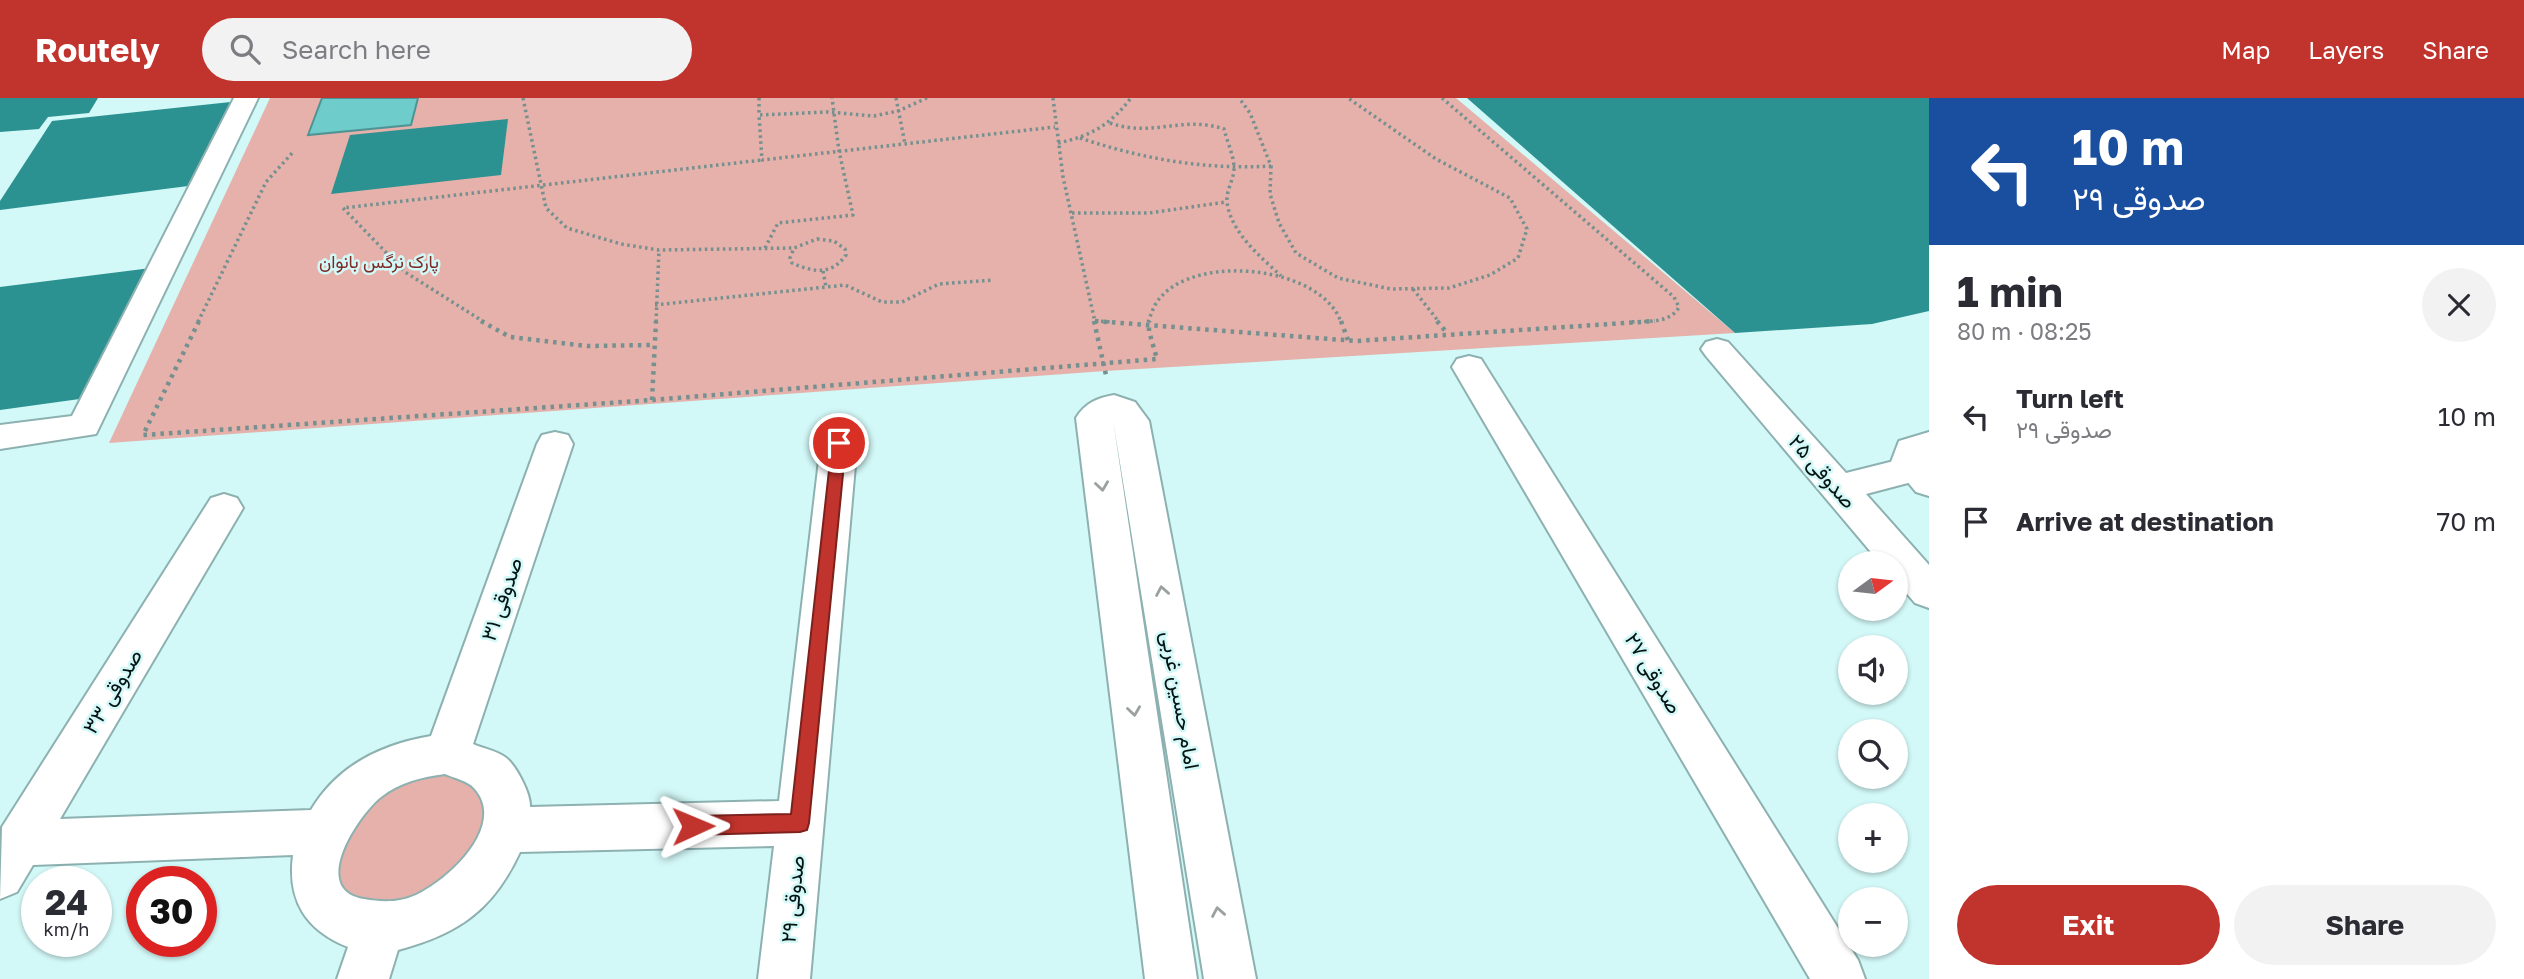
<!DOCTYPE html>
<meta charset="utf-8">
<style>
:root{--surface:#fff;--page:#f2f2f3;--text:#2b2b33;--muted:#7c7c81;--accent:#c1332d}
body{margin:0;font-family:"Golos Text",Vazirmatn,sans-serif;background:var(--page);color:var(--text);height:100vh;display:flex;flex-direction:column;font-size:26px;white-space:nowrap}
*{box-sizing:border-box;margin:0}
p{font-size:23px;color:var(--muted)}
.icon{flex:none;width:38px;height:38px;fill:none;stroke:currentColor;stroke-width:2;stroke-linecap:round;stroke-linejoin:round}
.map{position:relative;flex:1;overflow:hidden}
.sheet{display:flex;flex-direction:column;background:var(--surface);width:595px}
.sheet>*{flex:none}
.guide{background:#1a4fa0;color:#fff;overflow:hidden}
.needle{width:46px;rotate:75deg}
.buttons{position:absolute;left:1838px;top:453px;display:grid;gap:14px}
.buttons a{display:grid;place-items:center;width:70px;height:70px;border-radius:50%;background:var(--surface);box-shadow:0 2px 5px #0004;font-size:35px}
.speed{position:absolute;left:21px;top:768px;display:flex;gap:14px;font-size:35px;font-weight:700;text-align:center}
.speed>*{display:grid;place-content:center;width:91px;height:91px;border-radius:50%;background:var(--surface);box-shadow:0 2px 5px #0004;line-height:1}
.speed small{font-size:18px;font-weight:400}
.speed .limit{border:10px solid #d22;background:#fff;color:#111}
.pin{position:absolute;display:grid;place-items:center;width:60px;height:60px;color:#fff;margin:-30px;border:4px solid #fff;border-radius:50%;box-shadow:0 2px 7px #0007}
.me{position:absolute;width:77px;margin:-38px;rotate:89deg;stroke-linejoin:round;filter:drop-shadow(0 0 5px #0008)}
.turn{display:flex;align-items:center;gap:24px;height:147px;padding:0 28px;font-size:32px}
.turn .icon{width:91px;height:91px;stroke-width:2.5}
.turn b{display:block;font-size:49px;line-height:60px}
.round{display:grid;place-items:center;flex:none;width:74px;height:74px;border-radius:37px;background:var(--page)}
.headline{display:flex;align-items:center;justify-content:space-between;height:119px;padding:0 28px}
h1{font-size:42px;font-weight:700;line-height:52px}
.button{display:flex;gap:14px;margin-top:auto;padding:14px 28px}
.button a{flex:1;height:80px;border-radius:42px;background:var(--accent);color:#fff;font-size:28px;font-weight:700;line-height:80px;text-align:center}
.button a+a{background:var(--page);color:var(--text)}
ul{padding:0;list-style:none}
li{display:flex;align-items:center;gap:21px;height:105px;padding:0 28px}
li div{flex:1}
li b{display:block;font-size:26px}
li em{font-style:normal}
header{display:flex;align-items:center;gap:42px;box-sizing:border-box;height:98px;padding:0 35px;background:var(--accent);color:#fff}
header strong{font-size:33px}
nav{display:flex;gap:38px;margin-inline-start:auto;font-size:24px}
.search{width:490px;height:63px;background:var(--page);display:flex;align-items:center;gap:18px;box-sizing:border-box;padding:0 24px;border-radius:38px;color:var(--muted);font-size:26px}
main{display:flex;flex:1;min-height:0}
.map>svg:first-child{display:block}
</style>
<header>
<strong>Routely</strong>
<div class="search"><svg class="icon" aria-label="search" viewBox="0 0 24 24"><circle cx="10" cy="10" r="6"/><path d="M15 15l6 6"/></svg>Search here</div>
<nav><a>Map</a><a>Layers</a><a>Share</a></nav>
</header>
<main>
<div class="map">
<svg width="1929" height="881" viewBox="0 0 1929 881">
<rect width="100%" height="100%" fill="#d2f8f7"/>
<g fill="#e5b1aa">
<path d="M270 0H1456L1735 235 1105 273 109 345Z"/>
<path d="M442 672 478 689 489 728 443 795 363 811 333 781 338 736 371 696Z"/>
</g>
<path fill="#6ecccb" stroke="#4f9494" stroke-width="2" d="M322 0H418L411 27 308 37Z"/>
<g fill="#2c9191">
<path d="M0 0H98L89 15 48 19 39 31 0 34Z"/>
<path d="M1467 0H1929V213L1872 226 1735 235Z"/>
<path d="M240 3 196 87 0 112V103L52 23Z"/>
<path d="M508 21 501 77 331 96 350 37Z"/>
<path d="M151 170 94 299 0 312V189Z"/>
</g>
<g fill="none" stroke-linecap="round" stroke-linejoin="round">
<g stroke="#8db1b0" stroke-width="4">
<g id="minor">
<path d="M234 0H258L96 336 0 351V327L72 318Z"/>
<path d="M1717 241 1728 244 1846 375 1914 358 1927 362 1929 366 1927 380 1866 396 1929 467V510L1915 505 1895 482V466H1881L1706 258 1701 251 1706 244Z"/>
<path d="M1469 258 1481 261 1486 269 1858 862 1865 881H1810L1452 269 1457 261Z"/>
<path d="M839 333 852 336 857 345 810 881H758L774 748 520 754C493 812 459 836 398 852L389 881H337L348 849C306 832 287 803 293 757L33 767 17 794 0 801 2 729 211 400 224 396 237 400 243 410 60 721 311 712C337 668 382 646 431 638L537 346 542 337 555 334 568 337 573 346 473 646C482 650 497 653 505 659 516 667 531 696 530 709L779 703 821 345 826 336ZM445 676C454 680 468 683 474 690 508 727 449 782 416 797 398 805 382 804 364 801 308 792 358 717 381 699 400 684 422 679 445 676Z"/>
</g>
</g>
<g stroke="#8db1b0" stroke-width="4">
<g id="major">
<path d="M1114 297 1135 304 1149 323 1256 881H1204L1113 322 1197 881H1145L1076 320C1085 305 1097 300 1114 297Z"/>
<path d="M1929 334V398L1916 394 1891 364 1899 343Z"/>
</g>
</g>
<g stroke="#75908f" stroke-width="3.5" stroke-dasharray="2.5 3.5" stroke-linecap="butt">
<path d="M523 0 546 110 567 130 621 146 659 152 794 150"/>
<path d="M759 0V17"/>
<path d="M896 0 905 46"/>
<path d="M927 0 898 13 874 18 828 14 759 17 762 62 1055 29"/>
<path d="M1053 0 1063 79 1095 224"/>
<path d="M1442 0 1674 199 1679 209C1670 226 1646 223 1629 224"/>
<path d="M1110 25C1153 40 1182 17 1224 31 1227 43 1233 56 1234 68 1235 80 1226 91 1227 104 1231 135 1260 158 1281 178"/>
<path d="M1080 40C1143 61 1205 72 1271 68L1250 15 1239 0"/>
<path d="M1058 45C1091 38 1110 27 1131 0"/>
<path d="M1271 68 1270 96 1279 125 1296 155 1338 180 1391 191 1449 190 1490 177 1518 160 1527 131 1510 100 1436 61 1348 0"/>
<path d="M1072 115H1149L1226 104"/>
<path d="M817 141 834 143 845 151 846 157C831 178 813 174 792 165L790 160 794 150Z"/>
<path d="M765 150 778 125 853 117 839 53 832 0"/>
<path d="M823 173 826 189"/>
<path d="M1413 191 1439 224"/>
<path d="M655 207 845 187 882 204H902L939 186 994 182"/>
<path d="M1095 223 1112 224"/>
<path d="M198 224 266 84 294 53"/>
<path d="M484 224 405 174 343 110 762 62"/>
<path d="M656 224 659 152"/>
<path d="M1148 224C1151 217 1154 206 1160 200 1197 155 1321 168 1341 224"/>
</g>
<g stroke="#75908f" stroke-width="4.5" stroke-dasharray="3.5 5" stroke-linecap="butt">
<path d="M199 223 143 337 652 302 1157 261 1149 233V223"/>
<path d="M481 223 510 239 587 248 654 247"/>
<path d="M1094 223 1106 277"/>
<path d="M1095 223 1356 243 1655 223"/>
<path d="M1341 223 1348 242"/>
<path d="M1437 223 1447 235"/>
<path d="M652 302 656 223"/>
</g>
<use href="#minor" fill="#fff" fill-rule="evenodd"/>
<use href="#major" fill="#fff" fill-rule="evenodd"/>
</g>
<defs><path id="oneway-chevron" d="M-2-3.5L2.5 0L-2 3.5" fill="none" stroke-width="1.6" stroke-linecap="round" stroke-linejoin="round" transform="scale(1.75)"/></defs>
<g stroke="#9ba1a1">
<use href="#oneway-chevron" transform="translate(1102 388) rotate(82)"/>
<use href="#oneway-chevron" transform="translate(1162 493) rotate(-100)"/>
<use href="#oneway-chevron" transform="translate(1134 613) rotate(82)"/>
<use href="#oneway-chevron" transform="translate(1218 814) rotate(-100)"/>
</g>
<path fill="#c1332d" stroke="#7d211d" stroke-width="2" d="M839 340 846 345 809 725 807 732 800 734 693 737 686 734 683 728 686 721 693 718 791 716 832 345Z"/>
<g text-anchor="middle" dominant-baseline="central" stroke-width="5" stroke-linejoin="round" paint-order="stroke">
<g font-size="18" fill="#7e2923" stroke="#d2f8f7">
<text x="379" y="163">پارک نرگس بانوان</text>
</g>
<g font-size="21" fill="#061313" stroke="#d2f8f7">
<text transform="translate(1823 373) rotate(49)">صدوقی ۲۵</text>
<text transform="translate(501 501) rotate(-71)">صدوقی ۳۱</text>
<text transform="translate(1654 575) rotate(59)">صدوقی ۲۷</text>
<text transform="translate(112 593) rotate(-59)">صدوقی ۳۳</text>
<text transform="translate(1181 602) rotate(80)">امام حسین غربی</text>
<text transform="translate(792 801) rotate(-84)">صدوقی ۲۹</text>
</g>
</g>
</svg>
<div class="buttons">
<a><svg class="needle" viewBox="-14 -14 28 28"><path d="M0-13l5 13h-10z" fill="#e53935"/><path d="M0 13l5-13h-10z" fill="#7c7c81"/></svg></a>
<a><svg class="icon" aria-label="sound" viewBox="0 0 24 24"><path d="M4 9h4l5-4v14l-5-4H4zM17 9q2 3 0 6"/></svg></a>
<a><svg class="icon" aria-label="search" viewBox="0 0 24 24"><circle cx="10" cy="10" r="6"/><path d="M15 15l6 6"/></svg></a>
<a>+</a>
<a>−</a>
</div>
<div class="speed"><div>24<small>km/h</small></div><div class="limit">30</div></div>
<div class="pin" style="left:839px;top:345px;background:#d93025"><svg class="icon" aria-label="arrive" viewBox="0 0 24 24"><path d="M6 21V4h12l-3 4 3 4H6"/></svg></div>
<svg class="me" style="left:693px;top:728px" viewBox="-20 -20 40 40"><path d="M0-17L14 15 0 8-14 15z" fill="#c1332d" stroke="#fff" stroke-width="4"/></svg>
</div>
<section class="sheet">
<div class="guide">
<div class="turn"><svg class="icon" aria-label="left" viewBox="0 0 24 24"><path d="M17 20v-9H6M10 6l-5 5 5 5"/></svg><div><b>10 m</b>صدوقی ۲۹</div></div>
</div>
<div class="headline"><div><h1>1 min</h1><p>80 m · 08:25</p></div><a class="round"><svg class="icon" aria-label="close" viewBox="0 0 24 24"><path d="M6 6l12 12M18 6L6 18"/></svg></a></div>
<ul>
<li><svg class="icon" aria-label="left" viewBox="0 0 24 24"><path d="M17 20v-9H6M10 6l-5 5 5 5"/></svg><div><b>Turn left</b><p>صدوقی ۲۹</p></div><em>10 m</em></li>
<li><svg class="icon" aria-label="arrive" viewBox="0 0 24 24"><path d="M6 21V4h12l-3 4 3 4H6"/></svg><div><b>Arrive at destination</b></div><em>70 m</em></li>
</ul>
<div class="button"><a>Exit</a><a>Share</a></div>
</section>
</main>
